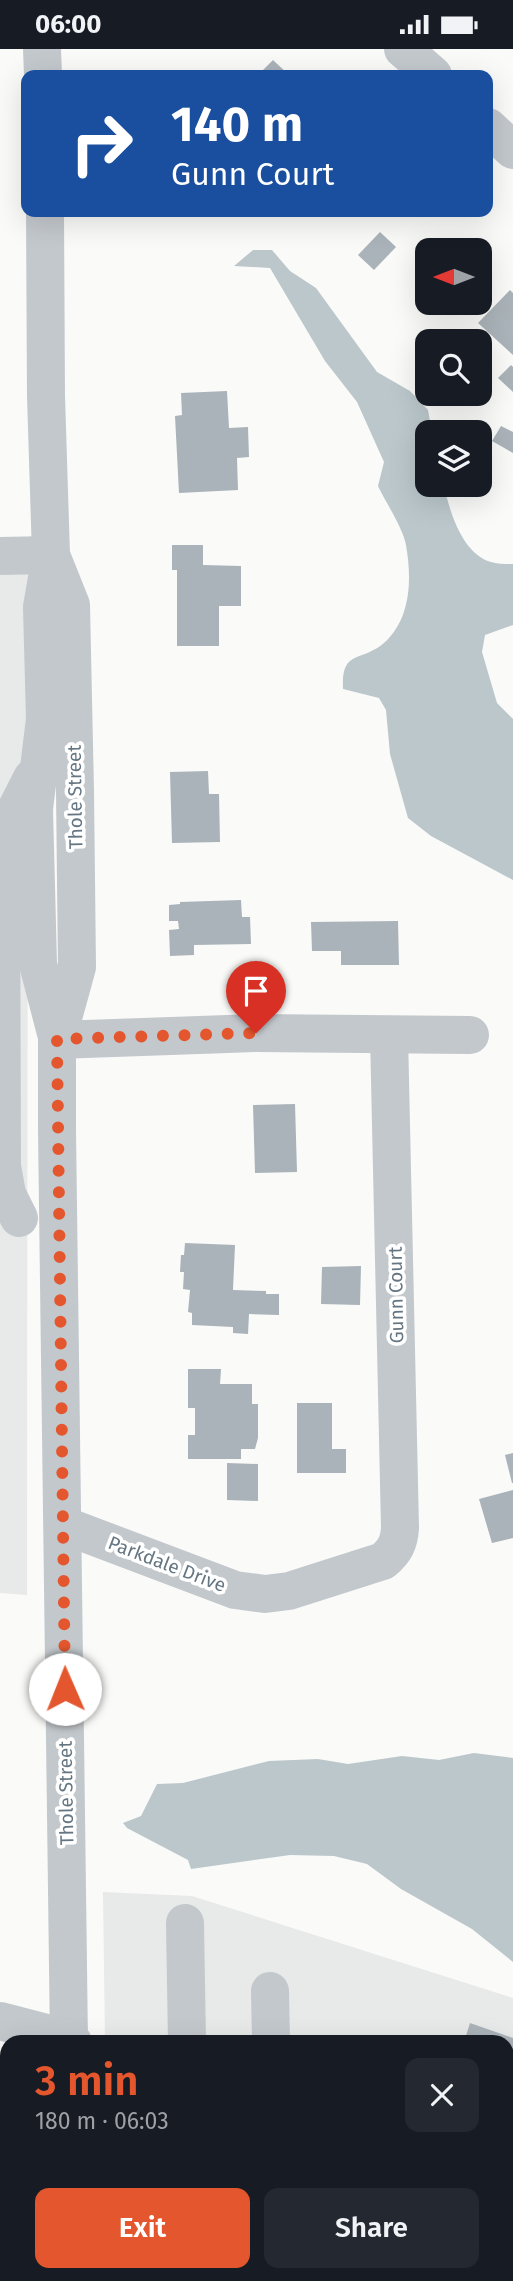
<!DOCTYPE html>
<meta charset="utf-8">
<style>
:root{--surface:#171b24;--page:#242831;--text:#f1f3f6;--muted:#9ea1a6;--accent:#e4572e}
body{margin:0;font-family:"Fira Sans",sans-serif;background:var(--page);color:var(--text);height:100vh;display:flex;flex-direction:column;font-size:26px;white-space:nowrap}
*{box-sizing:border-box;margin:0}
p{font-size:23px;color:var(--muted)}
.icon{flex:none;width:38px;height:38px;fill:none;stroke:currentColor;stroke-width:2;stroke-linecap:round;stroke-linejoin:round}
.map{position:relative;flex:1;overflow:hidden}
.sheet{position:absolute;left:0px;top:1986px;width:514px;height:247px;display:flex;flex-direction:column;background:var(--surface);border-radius:21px 21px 0 0;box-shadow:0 7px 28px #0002}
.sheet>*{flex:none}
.top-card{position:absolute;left:21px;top:21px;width:472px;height:147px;border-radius:14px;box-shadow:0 7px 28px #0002;background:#1a4fa0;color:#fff;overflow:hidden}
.needle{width:46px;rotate:270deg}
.controls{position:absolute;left:415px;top:189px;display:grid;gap:14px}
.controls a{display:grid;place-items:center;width:77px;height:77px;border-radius:14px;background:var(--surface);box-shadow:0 7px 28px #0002;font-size:35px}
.pin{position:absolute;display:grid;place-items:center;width:60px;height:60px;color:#fff;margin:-72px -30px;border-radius:50% 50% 50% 0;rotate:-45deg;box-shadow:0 0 7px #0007}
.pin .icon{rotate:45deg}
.me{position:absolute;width:77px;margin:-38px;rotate:359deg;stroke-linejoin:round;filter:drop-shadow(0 0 5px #0008)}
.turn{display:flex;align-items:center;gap:24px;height:147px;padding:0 35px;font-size:32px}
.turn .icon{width:91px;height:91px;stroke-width:2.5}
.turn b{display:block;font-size:49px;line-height:60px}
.round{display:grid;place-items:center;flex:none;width:74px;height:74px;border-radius:14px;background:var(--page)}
.head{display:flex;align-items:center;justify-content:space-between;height:119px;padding:0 35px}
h1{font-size:42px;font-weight:600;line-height:52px;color:var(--accent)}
.button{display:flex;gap:14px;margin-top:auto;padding:14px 35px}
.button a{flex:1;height:80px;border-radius:14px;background:var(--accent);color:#fff;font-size:28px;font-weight:600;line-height:80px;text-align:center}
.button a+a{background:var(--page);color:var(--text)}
.status{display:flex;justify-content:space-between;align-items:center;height:49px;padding:0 35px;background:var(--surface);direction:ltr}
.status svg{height:19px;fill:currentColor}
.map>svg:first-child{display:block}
</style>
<div class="status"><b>06:00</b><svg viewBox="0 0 49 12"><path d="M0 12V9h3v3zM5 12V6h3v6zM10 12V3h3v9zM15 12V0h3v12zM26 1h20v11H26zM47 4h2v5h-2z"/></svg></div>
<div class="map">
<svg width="513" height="2232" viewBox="0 0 513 2232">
<rect width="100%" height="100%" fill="#fafaf8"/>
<g fill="#e8e9e9">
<path d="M0 524H28L27 1546 0 1544Z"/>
<path d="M103 1843 192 1847 513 1949V2232H102V2226H508V1993H105Z"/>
</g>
<g fill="#bbc7cb">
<path d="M253 201H272L290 222 316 239 377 323 410 342 428 361 432 383H427V436H444C449 461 462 505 491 513 497 515 506 515 513 515V576L485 586 482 603 497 654 513 670V831L431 787 408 769 390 705 386 661 379 649 343 640C341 599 362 614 385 593 411 569 412 530 406 496 403 479 386 454 378 437L384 413 357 353 325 312 270 219 234 217Z"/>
<path d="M474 1704 513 1709V1913L472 1880 401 1840 367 1815 334 1807 290 1806 191 1820 188 1811 127 1779 123 1774 141 1767 157 1735 183 1734 269 1712 318 1710 348 1715 402 1707 439 1711Z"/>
</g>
<g fill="#aab3b9">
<path d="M273 11 289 26H258Z"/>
<path d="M380 183 396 198 374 221 358 206Z"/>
<path d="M510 241 513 244V306L478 274Z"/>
<path d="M511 316 513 318V343L498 329Z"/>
<path d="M227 342 229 379 248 378 249 408 237 409 238 441 179 444 175 367 182 366 181 344Z"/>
<path d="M501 377 513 383V404L492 392Z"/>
<path d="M172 496H203V516L241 517V557H219V597H177V521H172Z"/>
<path d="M208 722 209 745H219L220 793 172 794 170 723Z"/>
<path d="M241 851 242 868H250L251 895 194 896V906L170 907 169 881 179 880 178 872H169V856L180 855V853Z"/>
<path d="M398 872 399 916H341V902H312L311 873Z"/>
<path d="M295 1055 297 1123 255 1124 253 1056Z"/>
<path d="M185 1194 235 1196 233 1241 266 1242V1245H279V1266L249 1265 248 1285 233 1284V1278L192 1276V1264L188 1263 190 1241 183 1240 184 1223H180L181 1206H184Z"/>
<path d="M361 1217 360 1256 321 1255 322 1218Z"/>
<path d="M188 1320H221L220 1335H252V1355H258V1389L255 1400H241V1410H188V1386H195V1359H188Z"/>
<path d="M297 1354H332V1400H346V1424H297Z"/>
<path d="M513 1404V1434H512L505 1406Z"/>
<path d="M227 1414 258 1415V1452L227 1451Z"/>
<path d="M513 1441V1489L492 1494 479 1450Z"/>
<path d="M470 1974 513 1989V2232H327L329 2226H508V1993H464Z"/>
</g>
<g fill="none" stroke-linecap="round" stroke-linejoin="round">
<g stroke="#c3c8cc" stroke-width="38">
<path d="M42 0 43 26"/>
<path d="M403 0 433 26"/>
<path d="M488 78 513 101"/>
<path d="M45 163 46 347 51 506 42 558 45 670 34 760 38 915 57 988"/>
<path d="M51 506 71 556 75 742 77 918 57 991V1081L69 1993"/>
<path d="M0 507 51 506"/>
<path d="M57 991 256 984 470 986"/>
<path d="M19 1169 7 1145 2 1117 1 806 3 786 32 729"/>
<path d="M63 1476 235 1541 265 1545 289 1542 383 1512C395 1502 399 1494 400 1479L389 986"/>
<path d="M185 1874 187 1993"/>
<path d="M270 1942 271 1993"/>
<path d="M0 1972 69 1990 73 1993"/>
<path d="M279 2226 284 2232"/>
<path d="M68 2232V2226"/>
<path d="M153 2232 155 2226"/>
<path d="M249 2232 251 2226"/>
</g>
</g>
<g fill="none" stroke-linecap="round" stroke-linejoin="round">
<path stroke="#e4572e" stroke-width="12" stroke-dasharray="0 21.6" d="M65 1640 57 990 256 984"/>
</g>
<g text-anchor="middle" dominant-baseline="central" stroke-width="7" stroke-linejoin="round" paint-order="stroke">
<g font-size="19" fill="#657683" stroke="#fff">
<text transform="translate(75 748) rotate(-91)">Thole Street</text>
<text transform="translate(396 1246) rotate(-91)">Gunn Court</text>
<text transform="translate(167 1515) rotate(21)">Parkdale Drive</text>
<text transform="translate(66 1744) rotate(-91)">Thole Street</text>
</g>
</g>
</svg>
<div class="controls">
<a><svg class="needle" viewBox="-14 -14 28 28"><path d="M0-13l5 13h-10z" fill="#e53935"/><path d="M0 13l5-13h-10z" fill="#9ea1a6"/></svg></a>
<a><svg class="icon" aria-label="search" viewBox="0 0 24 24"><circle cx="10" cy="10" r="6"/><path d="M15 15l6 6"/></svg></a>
<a><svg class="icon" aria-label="layers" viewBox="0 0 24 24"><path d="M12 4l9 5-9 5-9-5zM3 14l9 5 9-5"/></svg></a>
</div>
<div class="pin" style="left:256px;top:984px;background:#d93025"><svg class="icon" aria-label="arrive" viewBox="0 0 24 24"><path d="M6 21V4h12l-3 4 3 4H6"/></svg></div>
<svg class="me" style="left:65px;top:1640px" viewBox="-20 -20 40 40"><circle r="19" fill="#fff"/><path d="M0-13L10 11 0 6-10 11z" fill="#e4572e"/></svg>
<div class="top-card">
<div class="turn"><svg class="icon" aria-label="right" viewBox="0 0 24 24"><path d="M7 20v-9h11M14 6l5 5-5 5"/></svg><div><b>140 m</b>Gunn Court</div></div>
</div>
<section class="sheet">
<div class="head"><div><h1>3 min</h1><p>180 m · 06:03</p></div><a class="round"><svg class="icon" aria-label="close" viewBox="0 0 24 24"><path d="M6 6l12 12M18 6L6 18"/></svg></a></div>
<div class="button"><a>Exit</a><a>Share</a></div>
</section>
</div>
